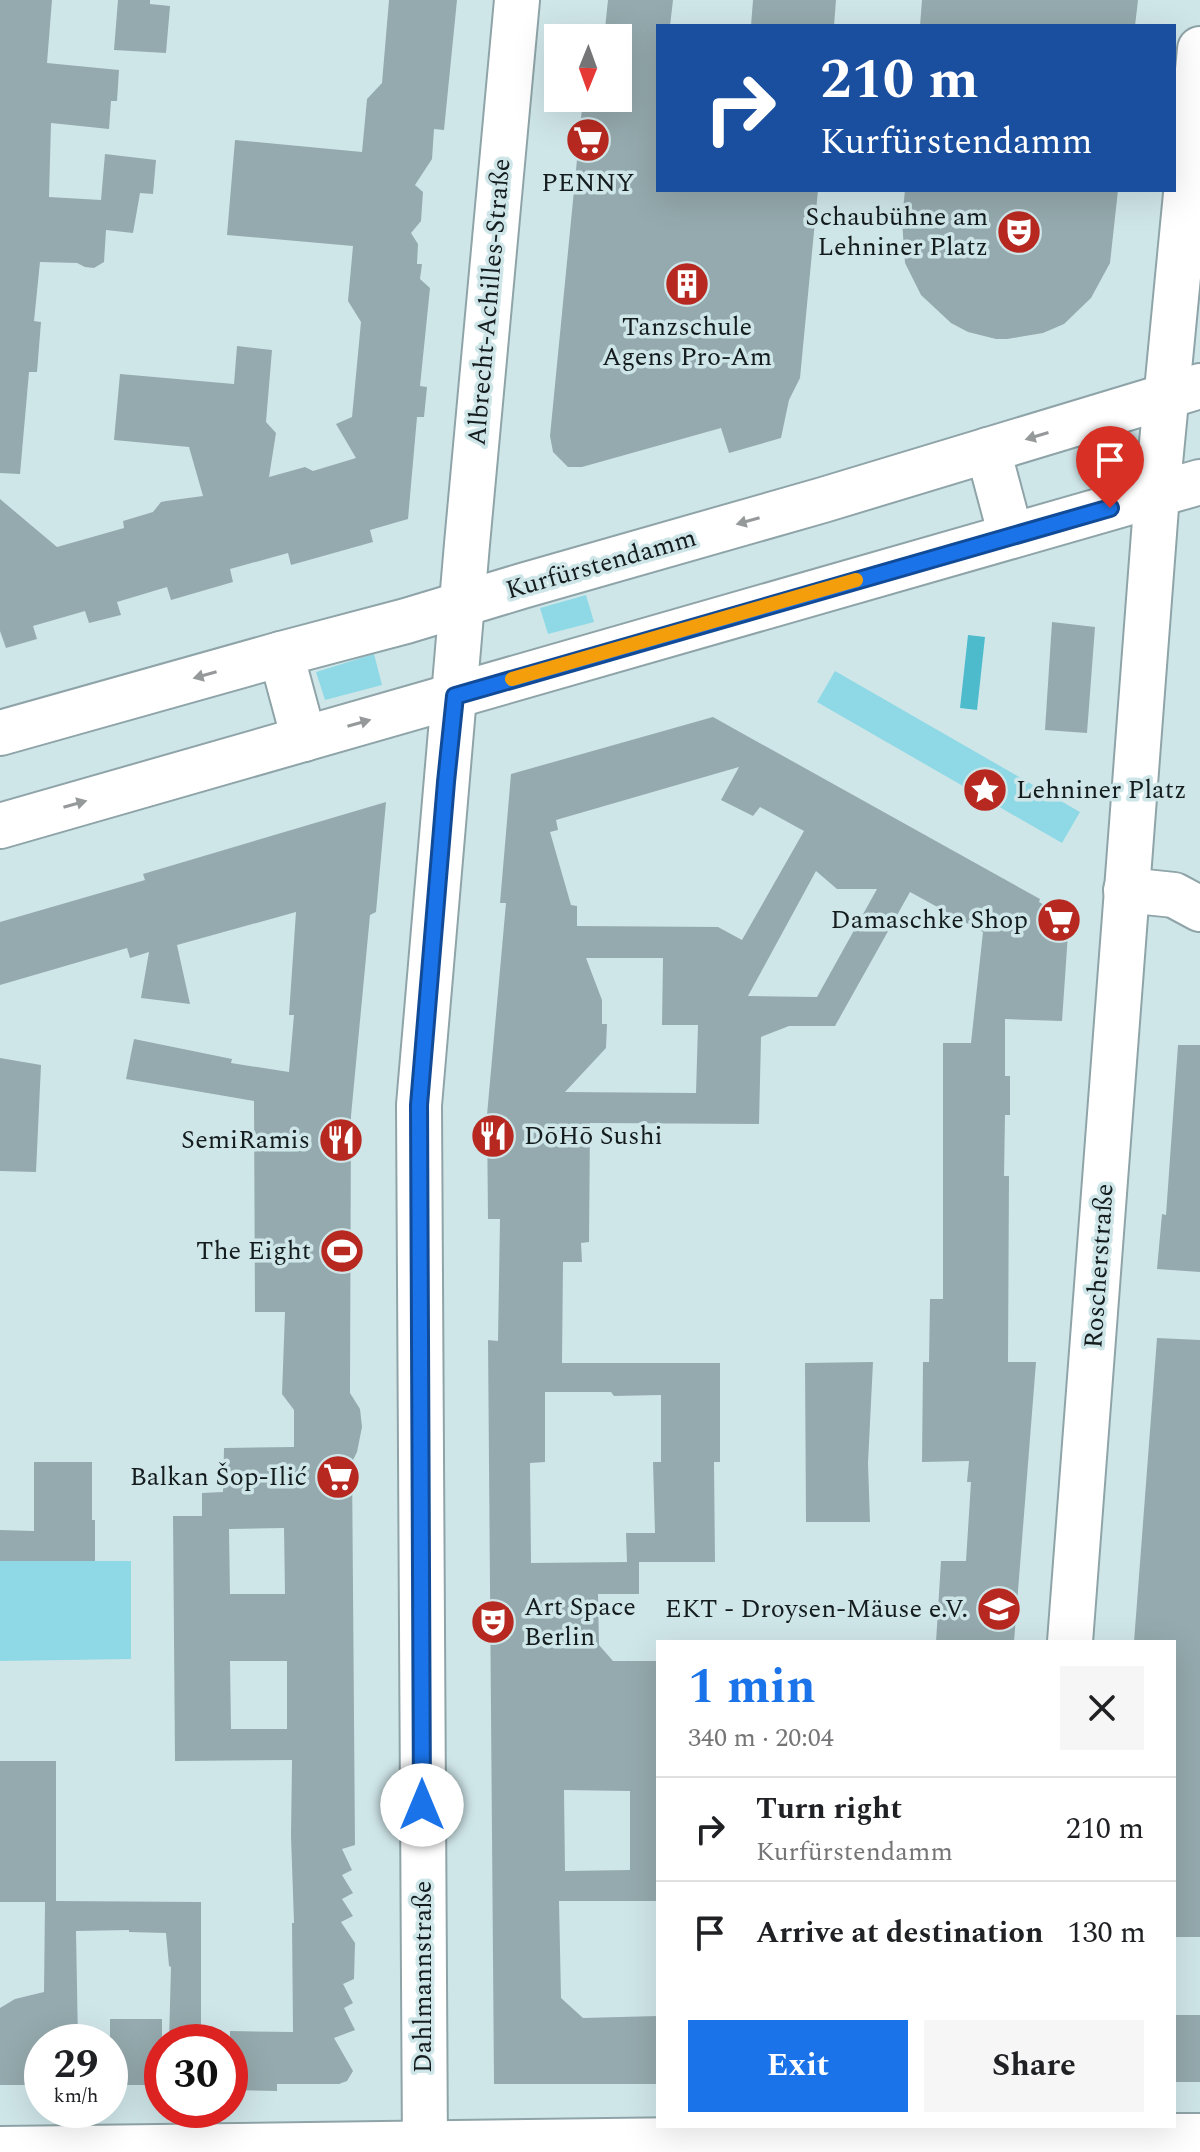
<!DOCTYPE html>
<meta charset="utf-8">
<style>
:root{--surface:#fff;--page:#f6f6f6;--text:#202124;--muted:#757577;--line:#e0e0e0;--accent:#1a73e8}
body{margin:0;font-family:Spectral,serif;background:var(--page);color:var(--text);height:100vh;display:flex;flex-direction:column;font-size:30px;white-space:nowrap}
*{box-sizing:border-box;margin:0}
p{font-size:26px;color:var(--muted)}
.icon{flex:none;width:44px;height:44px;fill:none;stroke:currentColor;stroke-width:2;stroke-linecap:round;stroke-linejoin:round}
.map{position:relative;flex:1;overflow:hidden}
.details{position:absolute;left:656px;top:1640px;width:520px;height:488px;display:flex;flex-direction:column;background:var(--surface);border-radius:0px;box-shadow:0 8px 32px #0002}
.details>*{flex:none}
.guide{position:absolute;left:656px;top:24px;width:520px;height:168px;border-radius:0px;box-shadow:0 8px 32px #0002;background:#1a4fa0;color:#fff;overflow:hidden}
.needle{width:52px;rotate:181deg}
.buttons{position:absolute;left:544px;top:24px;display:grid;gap:16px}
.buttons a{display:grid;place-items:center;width:88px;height:88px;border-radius:0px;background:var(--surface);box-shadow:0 8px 32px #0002;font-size:40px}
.speed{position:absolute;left:24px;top:2024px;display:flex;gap:16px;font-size:40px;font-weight:700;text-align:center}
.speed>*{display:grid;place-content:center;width:104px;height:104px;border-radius:50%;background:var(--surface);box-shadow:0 8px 32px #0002;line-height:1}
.speed small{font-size:20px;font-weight:400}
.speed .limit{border:12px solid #d22;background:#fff;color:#111}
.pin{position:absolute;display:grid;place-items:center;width:68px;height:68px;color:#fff;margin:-82px -34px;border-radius:50% 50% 50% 0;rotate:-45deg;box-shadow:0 0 8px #0007}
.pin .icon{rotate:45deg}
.me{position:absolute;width:88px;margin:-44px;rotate:0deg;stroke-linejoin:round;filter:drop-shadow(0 0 6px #0008)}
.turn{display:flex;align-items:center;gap:28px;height:168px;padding:0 32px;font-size:36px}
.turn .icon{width:104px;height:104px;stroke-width:2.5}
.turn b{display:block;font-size:56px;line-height:68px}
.round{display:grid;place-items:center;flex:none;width:84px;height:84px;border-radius:0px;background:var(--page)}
.summary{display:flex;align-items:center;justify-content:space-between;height:136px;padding:0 32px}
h1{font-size:48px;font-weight:700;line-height:60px;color:var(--accent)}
.cta{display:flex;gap:16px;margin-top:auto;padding:16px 32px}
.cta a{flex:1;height:92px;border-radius:0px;background:var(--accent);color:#fff;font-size:32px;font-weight:700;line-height:92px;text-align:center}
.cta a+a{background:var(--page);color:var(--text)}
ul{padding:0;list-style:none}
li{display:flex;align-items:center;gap:24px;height:104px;padding:0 32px;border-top:2px solid var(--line)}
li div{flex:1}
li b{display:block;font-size:30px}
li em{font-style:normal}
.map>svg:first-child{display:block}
</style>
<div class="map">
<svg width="1200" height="2152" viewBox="0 0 1200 2152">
<rect width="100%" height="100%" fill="#cfe6e9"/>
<g fill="#8ed9e5">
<path d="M586 595 594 622 548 634 540 608Z"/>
<path d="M374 654 382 685 325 700 316 672Z"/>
<path d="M835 671 1080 812 1062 843 817 702Z"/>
<path d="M0 1561H131V1659L0 1661Z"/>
</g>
<path fill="#4dbbcc" d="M968 635 985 637 977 710 960 708Z"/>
<g fill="#95aaae" fill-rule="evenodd">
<path d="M0 0H52L47 63 119 70 117 101H111L109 129 51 123 49 197 101 200 105 154 156 160 153 194 140 193 133 233 106 230 104 262 94 268 85 267 77 263 40 262 34 321 41 322 37 372H29L20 474 0 473Z"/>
<path d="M118 0H150V4L170 6 166 53 114 50Z"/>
<path d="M389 0H457L444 130 434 129 432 159 415 185 423 192 421 221 411 233 418 244 417 264H422L420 279 430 288 420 386 427 387 424 417H417L408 519 370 530 373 542 291 565 288 553 230 569 233 582 171 600 167 587 117 602 121 615 89 623 85 611 33 626 37 639 6 648 0 631V499L57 547 124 528 123 521 153 512 161 502 166 501 203 496 189 447 114 440 120 374 234 384 237 346 272 350 266 422 276 433 269 477 305 467 313 471 356 458 336 424 352 417 361 322 348 301 353 246 227 235 235 140 362 152 367 99 382 83Z"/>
<path d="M608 0H673L670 26H658V190H818L800 378 789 400 781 438 729 453 721 428 582 467H568L553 452 550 436 583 98H618V38H604Z"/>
<path d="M753 0H836L834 26H751Z"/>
<path d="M922 0H1138L1135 26H920Z"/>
<path d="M905 190H1118L1110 263 1091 298 1064 324 1043 333 1007 339H996L968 332 951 323 921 295 905 263 902 221Z"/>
<path d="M1052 622 1095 627 1087 733 1045 730Z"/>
<path d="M713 717 1040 899 1039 902 1069 919 1062 1021 1005 1019V1076H1010V1115H1005L1004 1176H1009L1008 1362H1036L1014 1642H936L941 1561H966L971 1482H967L969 1461 922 1462 923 1362H929L930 1299H943V1043H971L983 932 910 892 835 1026H789L761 1037 759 1124 590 1123 589 1242 581 1243 582 1262H563L562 1363H720V1462H714L715 1562H639V1594H598L599 1645 613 1661H658V1901H559L561 1998 583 2018 658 2016V2084H494L488 1340 498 1341 500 1219H488L487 1115 506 903H500L511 774ZM739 767 721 800 753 816 760 807 804 831 742 940 718 927 577 926V906L571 905 550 832 558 830 556 820ZM816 871 837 889H877L817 997 748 996ZM586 958H663L662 1025H698L696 1093 565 1092 606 1048 607 1024H602V1000ZM545 1392H611L614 1396 661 1395V1462H653L655 1533H626L627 1562 531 1563 530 1463 545 1462ZM564 1790 630 1791V1870L565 1871Z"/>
<path d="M386 802 376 912 370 915 351 1116 350 1393 360 1409 362 1427 357 1452 352 1462 355 1845 342 1849 352 1870 342 1875 353 1893 342 1899 353 1916 341 1922 355 1943 354 1979 343 1984 353 2003 344 2008 355 2030 334 2038 353 2071 347 2081 339 2084H277V2091L230 2090V2031L293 2032 292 1923H294L291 1836 292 1760 175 1761 173 1516H202V1493L223 1492 224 1448 294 1447V1410L282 1394 285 1312H255L254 1101 126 1079 134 1039 232 1059 231 1063 289 1072 294 1015H289L296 912 177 945 190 1004 141 998 149 952 130 958 127 948 0 985V922L145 880 143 874ZM284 1528 285 1594H230L229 1529ZM230 1661H287V1729H231Z"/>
<path d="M1178 1045H1200V1272L1157 1269 1162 1214 1166 1215Z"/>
<path d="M0 1058 41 1065 36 1172 0 1171Z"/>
<path d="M1157 1338 1200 1340V1937H1174V1642H1134Z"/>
<path d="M873 1362 868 1463 870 1522H806L805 1363Z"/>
<path d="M34 1462H92V1520H95V1561H0V1530L34 1531Z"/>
<path d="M0 1761H56V1901L201 1902V2042H169L171 1967 169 1966 166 1933 129 1932V1930L76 1931 78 2042H42V2085H0V2008L15 1999 44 1992 45 1902H0Z"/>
<rect x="1174" y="2015" width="26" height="67"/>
<rect x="110" y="2019" width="52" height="66"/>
</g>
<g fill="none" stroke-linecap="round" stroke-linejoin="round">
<g stroke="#8fa4a8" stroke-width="48">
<g id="minor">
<path d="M988 450 1011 536"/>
<path d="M281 654 304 739"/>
<path d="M1126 890 1174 895 1200 909"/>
<path d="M1070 1642 1157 494 1200 49"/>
<path d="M0 2149 991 2136H1200"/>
<path d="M425 2152 419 1105 467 544 517 0"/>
</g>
</g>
<g stroke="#8fa4a8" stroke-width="48">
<g id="major">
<path d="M0 733 281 654 406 621 522 586 823 500 1200 386"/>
<path d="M0 826 1200 482"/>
</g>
</g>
<use href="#minor" stroke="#fff" stroke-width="44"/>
<use href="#major" stroke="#fff" stroke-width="44"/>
</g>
<defs><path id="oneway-solid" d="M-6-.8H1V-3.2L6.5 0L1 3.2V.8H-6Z" transform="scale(2)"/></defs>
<g fill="#95999a">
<use href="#oneway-solid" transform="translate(1037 436) rotate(163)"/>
<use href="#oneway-solid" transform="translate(748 521) rotate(164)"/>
<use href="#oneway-solid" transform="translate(205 675) rotate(164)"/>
<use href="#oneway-solid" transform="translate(359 723) rotate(-16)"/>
<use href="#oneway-solid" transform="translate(75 804) rotate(-16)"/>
</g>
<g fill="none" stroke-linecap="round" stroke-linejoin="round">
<g stroke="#114b97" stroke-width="20">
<path id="route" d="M422 1805 419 1105 446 782 455 696 1110 508"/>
</g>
<use href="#route" stroke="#1a73e8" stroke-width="14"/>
<path stroke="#f59e0b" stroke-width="14" d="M512 679 856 580"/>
</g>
<defs>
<g id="supermarket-disc" transform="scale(2.3)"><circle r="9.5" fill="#b72920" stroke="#cfe6e9"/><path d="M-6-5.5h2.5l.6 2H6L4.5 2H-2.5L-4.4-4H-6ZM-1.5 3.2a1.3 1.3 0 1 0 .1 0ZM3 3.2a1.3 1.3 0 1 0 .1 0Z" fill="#fff"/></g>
<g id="theatre-disc" transform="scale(2.3)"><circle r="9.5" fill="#b72920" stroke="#cfe6e9"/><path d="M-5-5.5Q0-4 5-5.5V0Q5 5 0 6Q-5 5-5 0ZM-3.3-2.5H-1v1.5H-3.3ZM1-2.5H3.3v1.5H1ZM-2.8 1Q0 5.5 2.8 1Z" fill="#fff"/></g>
<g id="building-disc" transform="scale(2.3)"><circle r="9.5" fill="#b72920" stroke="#cfe6e9"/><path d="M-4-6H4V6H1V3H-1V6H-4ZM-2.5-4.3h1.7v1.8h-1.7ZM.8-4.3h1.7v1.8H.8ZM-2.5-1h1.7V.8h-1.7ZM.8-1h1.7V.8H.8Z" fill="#fff"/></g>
<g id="sight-disc" transform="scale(2.3)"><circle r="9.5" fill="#b72920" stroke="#cfe6e9"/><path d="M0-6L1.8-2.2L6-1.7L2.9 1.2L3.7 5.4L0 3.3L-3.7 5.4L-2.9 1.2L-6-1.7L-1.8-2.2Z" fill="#fff"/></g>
<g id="restaurant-disc" transform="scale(2.3)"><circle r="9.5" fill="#b72920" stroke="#cfe6e9"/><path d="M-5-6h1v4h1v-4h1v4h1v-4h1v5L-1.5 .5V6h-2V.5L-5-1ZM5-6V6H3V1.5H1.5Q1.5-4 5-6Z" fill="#fff"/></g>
<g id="stadium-disc" transform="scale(2.3)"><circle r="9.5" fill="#b72920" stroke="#cfe6e9"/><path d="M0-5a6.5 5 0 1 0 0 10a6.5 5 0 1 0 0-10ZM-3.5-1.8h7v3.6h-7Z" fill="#fff"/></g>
<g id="school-disc" transform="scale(2.3)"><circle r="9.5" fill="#b72920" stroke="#cfe6e9"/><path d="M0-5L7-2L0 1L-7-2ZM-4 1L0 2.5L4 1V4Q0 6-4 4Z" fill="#fff"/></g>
</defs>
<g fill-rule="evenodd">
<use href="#supermarket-disc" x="588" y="140"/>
<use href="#theatre-disc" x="1019" y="232"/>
<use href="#building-disc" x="687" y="284"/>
<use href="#sight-disc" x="985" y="790"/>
<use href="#supermarket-disc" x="1059" y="920"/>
<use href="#restaurant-disc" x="493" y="1136"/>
<use href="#restaurant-disc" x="341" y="1140"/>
<use href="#stadium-disc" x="342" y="1251"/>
<use href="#supermarket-disc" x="338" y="1477"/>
<use href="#school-disc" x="999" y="1609"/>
<use href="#theatre-disc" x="493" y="1622"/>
</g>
<g text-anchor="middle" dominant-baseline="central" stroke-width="7" stroke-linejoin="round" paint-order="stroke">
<g font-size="26" fill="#141c1e" stroke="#cfe6e9" text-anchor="end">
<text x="588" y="183" text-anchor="middle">PENNY</text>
<text x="988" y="217">Schaubühne am<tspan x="988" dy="30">Lehniner Platz</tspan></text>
<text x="687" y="327" text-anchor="middle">Tanzschule<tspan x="687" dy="30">Agens Pro-Am</tspan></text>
<text x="1016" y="790" text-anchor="start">Lehniner Platz</text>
<text x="1028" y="920">Damaschke Shop</text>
<text x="524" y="1136" text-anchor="start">DōHō Sushi</text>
<text x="310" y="1140">SemiRamis</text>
<text x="311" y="1251">The Eight</text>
<text x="307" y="1477">Balkan Šop-Ilić</text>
<text x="524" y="1607" text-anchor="start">Art Space<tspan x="524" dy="30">Berlin</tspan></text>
<text x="968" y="1609">EKT - Droysen-Mäuse e.V.</text>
</g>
<g font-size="26" fill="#141c1e" stroke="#cfe6e9">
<text transform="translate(489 302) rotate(-85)">Albrecht-Achilles-Straße</text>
<text transform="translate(601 564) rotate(-16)">Kurfürstendamm</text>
<text transform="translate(1099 1266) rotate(-86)">Roscherstraße</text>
<text transform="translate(423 1977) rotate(-90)">Dahlmannstraße</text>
</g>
</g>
</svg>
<div class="buttons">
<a><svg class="needle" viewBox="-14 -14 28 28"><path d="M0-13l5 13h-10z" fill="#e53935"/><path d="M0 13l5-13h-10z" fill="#757577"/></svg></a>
</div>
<div class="speed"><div>29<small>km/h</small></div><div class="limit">30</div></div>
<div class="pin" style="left:1110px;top:508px;background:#d93025"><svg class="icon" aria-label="arrive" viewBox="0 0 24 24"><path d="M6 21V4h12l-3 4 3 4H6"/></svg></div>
<svg class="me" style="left:422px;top:1805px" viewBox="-20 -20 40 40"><circle r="19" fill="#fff"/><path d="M0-13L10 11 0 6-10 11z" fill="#1a73e8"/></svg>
<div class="guide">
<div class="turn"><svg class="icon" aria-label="right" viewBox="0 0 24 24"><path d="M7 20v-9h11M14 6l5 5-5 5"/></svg><div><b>210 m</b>Kurfürstendamm</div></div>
</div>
<section class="details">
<div class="summary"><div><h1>1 min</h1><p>340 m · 20:04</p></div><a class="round"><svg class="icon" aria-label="close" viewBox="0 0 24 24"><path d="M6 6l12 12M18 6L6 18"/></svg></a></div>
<ul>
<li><svg class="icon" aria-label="right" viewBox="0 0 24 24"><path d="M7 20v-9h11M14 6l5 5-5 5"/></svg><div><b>Turn right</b><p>Kurfürstendamm</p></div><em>210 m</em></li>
<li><svg class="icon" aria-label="arrive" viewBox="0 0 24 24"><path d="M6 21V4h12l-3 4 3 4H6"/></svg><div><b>Arrive at destination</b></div><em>130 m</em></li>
</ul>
<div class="cta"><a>Exit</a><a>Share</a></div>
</section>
</div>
